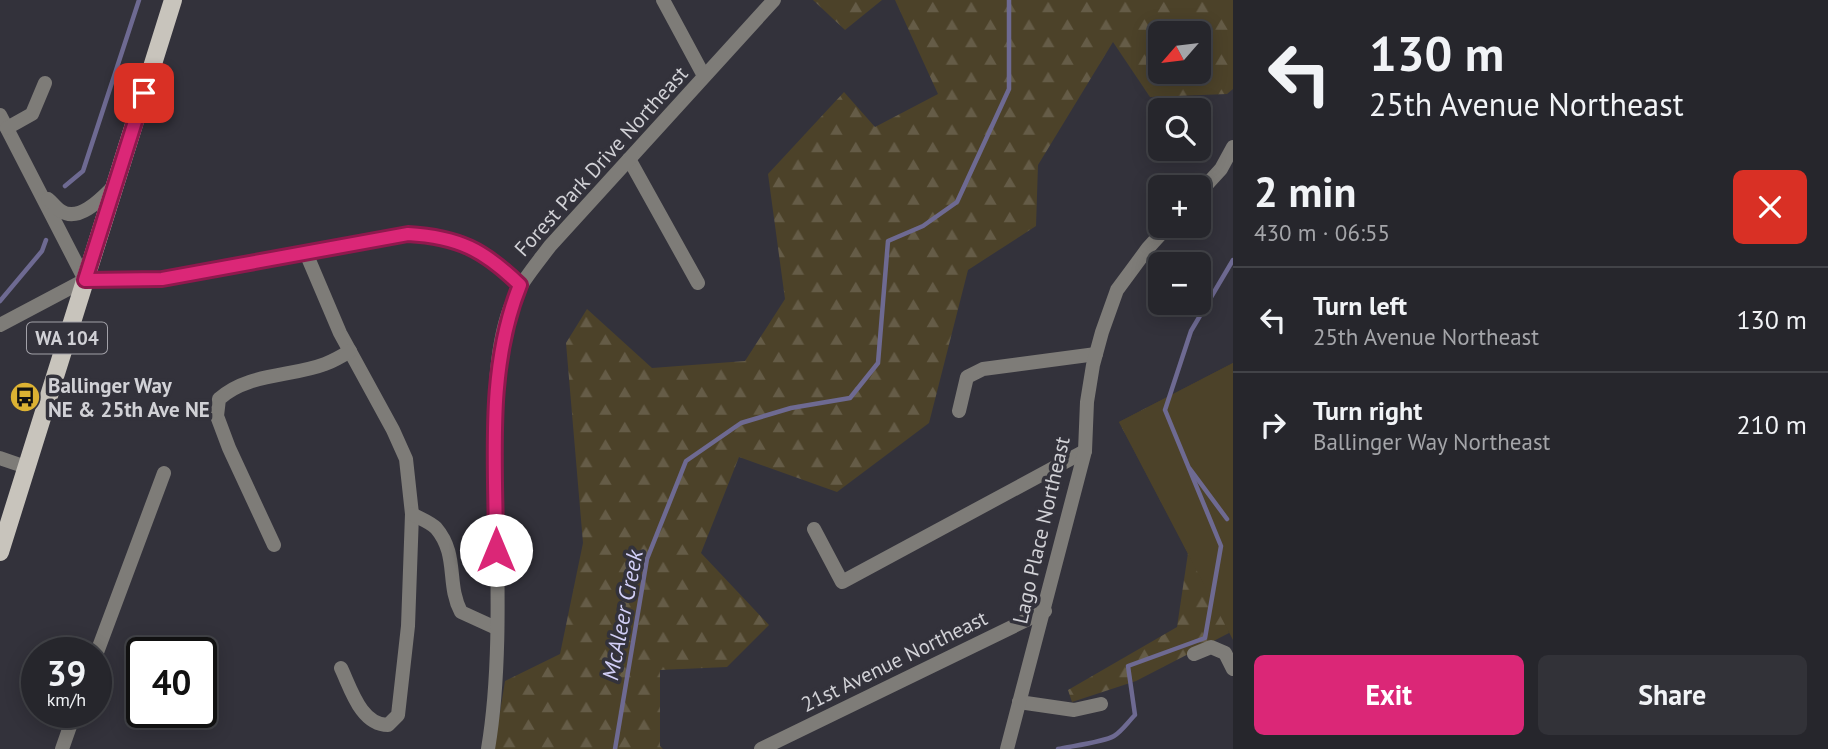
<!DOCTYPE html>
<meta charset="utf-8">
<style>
:root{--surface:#26262c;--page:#323238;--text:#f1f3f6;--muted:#a4a5a9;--line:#424348;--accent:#db2777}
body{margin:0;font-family:"PT Sans",sans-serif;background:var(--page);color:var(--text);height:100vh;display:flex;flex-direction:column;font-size:26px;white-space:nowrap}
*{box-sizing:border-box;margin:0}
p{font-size:23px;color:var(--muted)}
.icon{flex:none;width:38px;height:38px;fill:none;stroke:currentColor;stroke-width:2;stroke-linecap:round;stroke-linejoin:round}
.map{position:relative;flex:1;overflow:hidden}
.panel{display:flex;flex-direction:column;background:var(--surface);width:595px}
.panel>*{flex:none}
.top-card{background:#26262c;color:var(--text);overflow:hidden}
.needle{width:46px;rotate:242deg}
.tools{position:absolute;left:1148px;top:21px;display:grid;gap:14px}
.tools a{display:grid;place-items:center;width:63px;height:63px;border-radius:10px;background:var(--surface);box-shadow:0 4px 18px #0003,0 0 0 2px var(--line);font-size:35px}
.speed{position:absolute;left:21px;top:637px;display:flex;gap:14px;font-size:35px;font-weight:700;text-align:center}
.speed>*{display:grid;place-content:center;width:91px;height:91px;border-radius:50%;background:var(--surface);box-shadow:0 4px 18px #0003,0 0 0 2px var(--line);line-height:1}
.speed small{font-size:18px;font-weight:400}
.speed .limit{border:4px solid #111;border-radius:10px;background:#fff;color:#111}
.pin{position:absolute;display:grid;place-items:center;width:60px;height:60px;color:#fff;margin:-30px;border-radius:14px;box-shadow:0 4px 10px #0006}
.me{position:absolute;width:77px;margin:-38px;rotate:0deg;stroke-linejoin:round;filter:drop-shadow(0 0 5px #0008)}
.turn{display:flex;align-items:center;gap:24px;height:147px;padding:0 21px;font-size:32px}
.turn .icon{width:91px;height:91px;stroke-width:2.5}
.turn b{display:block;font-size:49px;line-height:60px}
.round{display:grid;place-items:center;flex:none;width:74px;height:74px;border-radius:10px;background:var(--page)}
.headline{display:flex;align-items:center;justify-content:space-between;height:119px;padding:0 21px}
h1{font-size:42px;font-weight:700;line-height:52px}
.primary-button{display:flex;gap:14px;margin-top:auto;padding:14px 21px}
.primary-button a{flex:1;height:80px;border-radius:10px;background:var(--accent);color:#fff;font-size:28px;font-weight:700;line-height:80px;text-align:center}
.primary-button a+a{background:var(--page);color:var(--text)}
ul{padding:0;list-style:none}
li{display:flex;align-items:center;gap:21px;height:105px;padding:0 21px;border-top:2px solid var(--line)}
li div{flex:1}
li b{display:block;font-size:26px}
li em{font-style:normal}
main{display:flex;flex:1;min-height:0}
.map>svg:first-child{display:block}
</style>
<main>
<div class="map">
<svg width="1233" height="749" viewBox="0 0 1233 749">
<defs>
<pattern id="forest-firs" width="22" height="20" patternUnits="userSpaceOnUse" patternTransform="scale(1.75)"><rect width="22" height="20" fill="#4c4229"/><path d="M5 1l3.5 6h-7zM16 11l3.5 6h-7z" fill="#655c47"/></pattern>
</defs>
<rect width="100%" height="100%" fill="#33323b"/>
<g fill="url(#forest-firs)" fill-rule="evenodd">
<path d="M813 0H882L845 30Z"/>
<path d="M895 0H1233V89L1227 94 1150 97 1113 42 1038 165 1036 226 968 270 929 423 837 492 739 457 701 553 769 625 727 667 660 670V746L663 749H494L505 681 560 654 583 543 566 343 587 309 652 368 745 361 785 299 768 174 844 92 875 127 938 94ZM1160 33H1199V72H1160Z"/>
<path d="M1233 363 1223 607 1229 633 1136 681 1072 702 1068 690 1177 627 1188 553 1119 422Z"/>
</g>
<path fill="#4c4229" d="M1233 363V640L1119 422Z"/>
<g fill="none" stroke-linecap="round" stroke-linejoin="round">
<g stroke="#6e6a92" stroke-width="4.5">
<path d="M65 186 83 171 139 0"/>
<path d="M0 301 42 251 46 240"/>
<path d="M1190 469 1227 519"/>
<path d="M615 749 647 559 686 461 741 423 791 408 850 398 878 363 888 241 923 226 957 202 1009 89V0"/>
<path d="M1058 749C1072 746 1104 742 1114 736 1122 731 1128 722 1135 715L1128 666 1205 638 1221 546 1165 410 1191 331 1233 260"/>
</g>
<g stroke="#7e7c78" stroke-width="14">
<path d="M663 0 704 76"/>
<path d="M0 115 85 280"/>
<path d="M7 128 32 114 45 83"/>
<path d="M629 159 698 283"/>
<path d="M1199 193 1221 169 1233 147"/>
<path d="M48 199C52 202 56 208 61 211 79 223 102 198 114 186"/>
<path d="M306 253 340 333 393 430 406 459 412 514 408 626 398 715 388 725C361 725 351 689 341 668"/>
<path d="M0 325 85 280 162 279 408 235C459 237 484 250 520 285"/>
<path d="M959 411 967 377 983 369 1096 354"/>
<path d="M0 458 26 467"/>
<path d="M412 514C419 518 430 522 436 528 459 555 446 584 461 612L496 628"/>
<path d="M814 529 842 582 1085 451"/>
<path d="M274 545 229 448 217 416 219 399C247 373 291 377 325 364 333 361 342 356 350 351"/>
<path d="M1194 654 1211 647 1225 653 1233 669"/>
<path d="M96 655 164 473"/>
<path d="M1019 702 1074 710 1101 704"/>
<path d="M62 749 75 712"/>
<path d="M488 749C502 666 497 567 496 483 495 428 491 360 510 308 519 284 535 266 550 246L774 0"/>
<path d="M761 749 1045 611"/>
<path d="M1007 749 1085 451 1087 402 1093 365 1102 332 1117 290 1148 248 1168 226"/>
</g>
<path stroke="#c8c4bc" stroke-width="18" d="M0 552 173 0"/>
</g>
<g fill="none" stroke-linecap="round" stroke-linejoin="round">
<g stroke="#8e194d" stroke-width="18">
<path id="route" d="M144 93 85 280 162 279 408 234C459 237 484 250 520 285 486 369 496 462 496 550"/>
</g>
<use href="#route" stroke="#db2777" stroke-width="12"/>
</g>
<defs>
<g id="bus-disc" transform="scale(1.575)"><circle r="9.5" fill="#dcb233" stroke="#33323b"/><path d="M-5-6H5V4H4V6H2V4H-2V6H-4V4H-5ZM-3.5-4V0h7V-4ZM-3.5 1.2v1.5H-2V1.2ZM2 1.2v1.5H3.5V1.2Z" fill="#111"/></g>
</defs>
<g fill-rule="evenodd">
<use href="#bus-disc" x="25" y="397"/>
</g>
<g text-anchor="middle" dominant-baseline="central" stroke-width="7" stroke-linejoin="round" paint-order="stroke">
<rect fill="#33323b" stroke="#a2a1a8" stroke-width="2" x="27" y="322.5" width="80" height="31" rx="5"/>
<g font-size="19" font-weight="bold" fill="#d1d1d6">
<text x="67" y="338">WA 104</text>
</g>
<g font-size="21" fill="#d1d1d6" stroke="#33323b">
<text transform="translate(601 161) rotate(-48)">Forest Park Drive Northeast</text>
<text transform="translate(1041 530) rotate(-77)">Lago Place Northeast</text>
<text transform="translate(894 661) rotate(-26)">21st Avenue Northeast</text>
</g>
<g font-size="21" font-weight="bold" fill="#d1d1d6" stroke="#33323b" text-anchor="start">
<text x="48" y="385">Ballinger Way<tspan x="48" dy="24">NE &amp; 25th Ave NE</tspan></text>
</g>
<g font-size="23" font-style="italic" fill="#d2cff7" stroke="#33323b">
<text transform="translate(622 615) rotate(-79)">McAleer Creek</text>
</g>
</g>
</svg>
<div class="tools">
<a><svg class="needle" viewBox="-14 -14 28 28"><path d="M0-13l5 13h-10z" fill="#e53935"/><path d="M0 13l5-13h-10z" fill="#a4a5a9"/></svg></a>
<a><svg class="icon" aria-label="search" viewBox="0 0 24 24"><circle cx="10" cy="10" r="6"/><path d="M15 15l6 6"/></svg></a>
<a>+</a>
<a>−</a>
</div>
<div class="speed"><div>39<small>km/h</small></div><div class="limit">40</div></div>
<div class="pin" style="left:144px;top:93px;background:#d93025"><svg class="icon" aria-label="arrive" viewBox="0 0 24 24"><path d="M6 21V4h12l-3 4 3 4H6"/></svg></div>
<svg class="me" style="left:496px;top:550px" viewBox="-20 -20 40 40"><circle r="19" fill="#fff"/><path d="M0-13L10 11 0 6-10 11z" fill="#db2777"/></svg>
</div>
<section class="panel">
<div class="top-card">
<div class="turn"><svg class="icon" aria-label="left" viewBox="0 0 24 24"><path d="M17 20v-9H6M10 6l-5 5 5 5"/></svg><div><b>130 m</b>25th Avenue Northeast</div></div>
</div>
<div class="headline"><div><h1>2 min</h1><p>430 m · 06:55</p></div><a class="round" style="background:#d93025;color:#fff"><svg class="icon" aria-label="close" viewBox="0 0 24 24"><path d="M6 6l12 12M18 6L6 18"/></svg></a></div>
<ul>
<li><svg class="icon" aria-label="left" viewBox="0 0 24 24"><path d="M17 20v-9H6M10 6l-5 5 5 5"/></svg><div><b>Turn left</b><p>25th Avenue Northeast</p></div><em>130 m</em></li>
<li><svg class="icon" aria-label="right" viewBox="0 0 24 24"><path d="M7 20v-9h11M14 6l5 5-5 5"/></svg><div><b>Turn right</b><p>Ballinger Way Northeast</p></div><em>210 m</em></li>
</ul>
<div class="primary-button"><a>Exit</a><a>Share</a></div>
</section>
</main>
